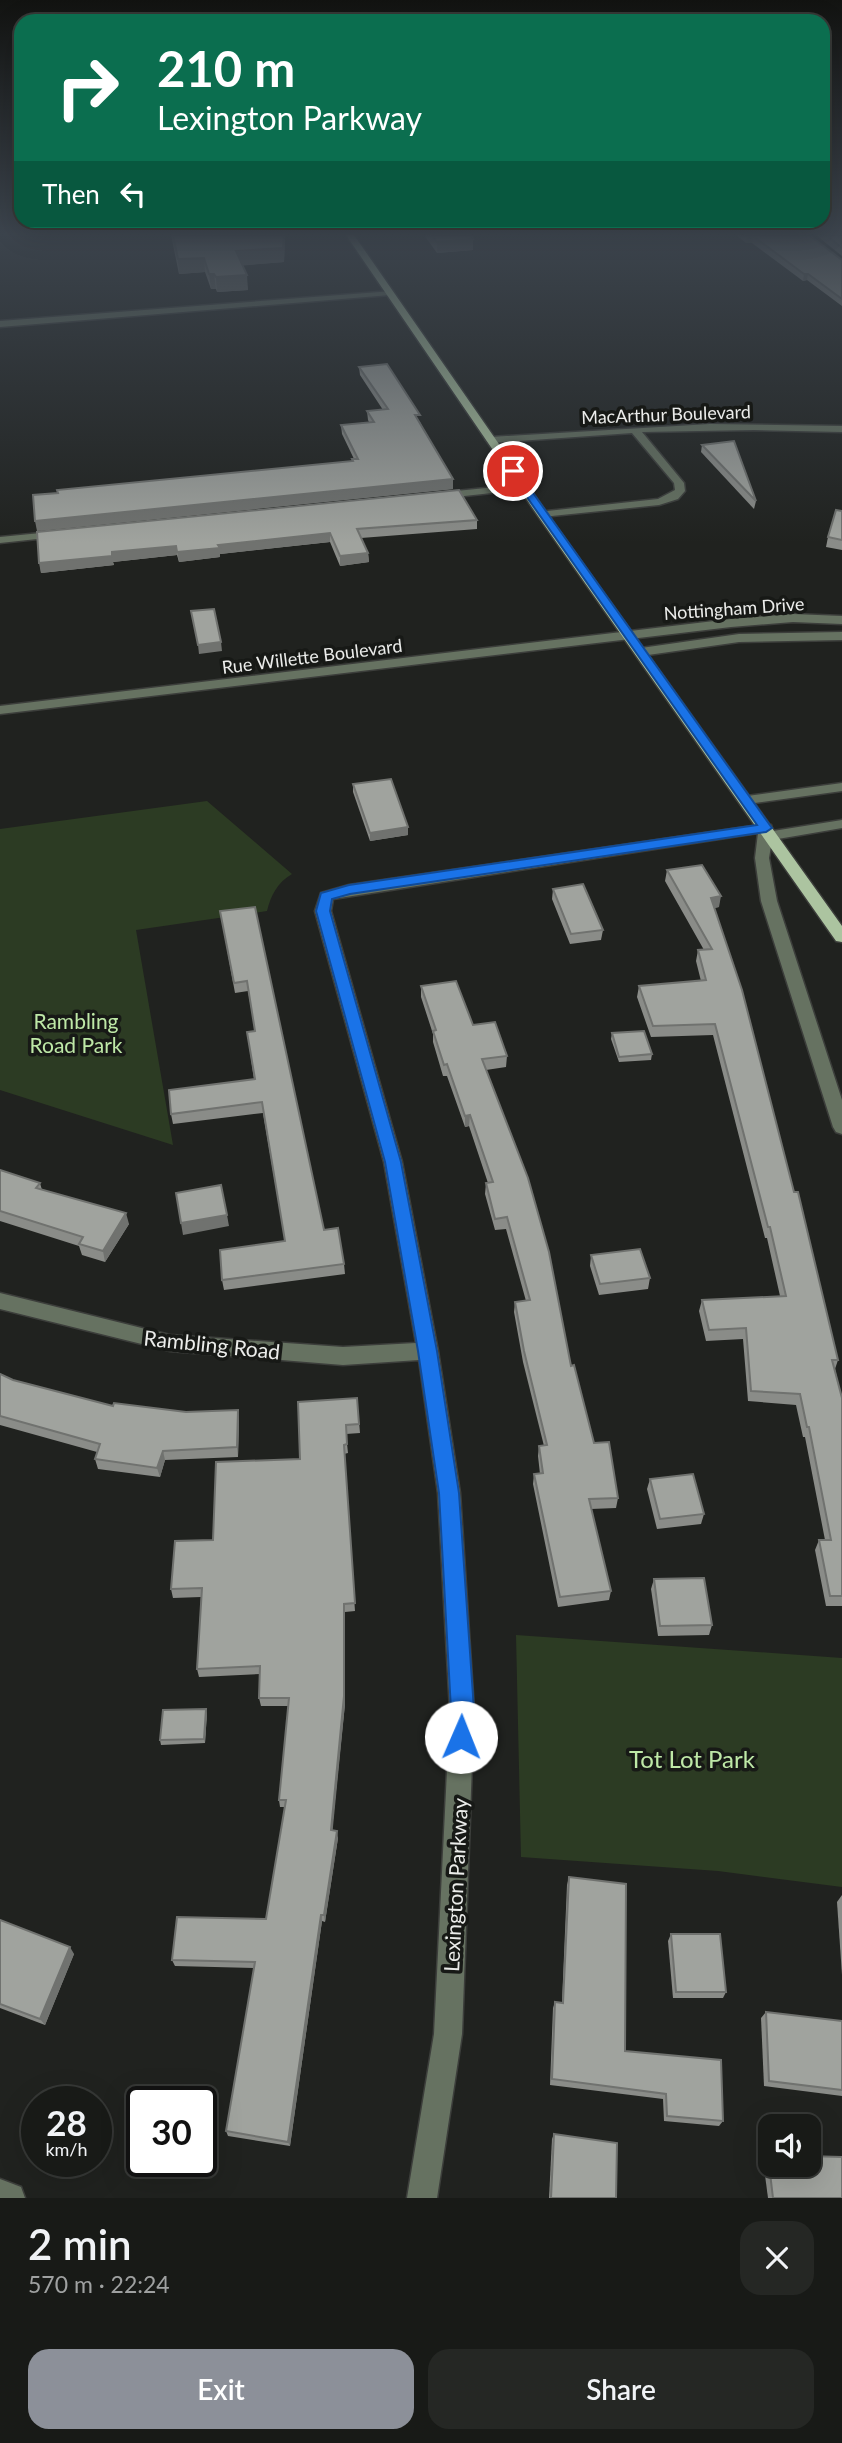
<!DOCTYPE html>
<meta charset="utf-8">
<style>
:root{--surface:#181a17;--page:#252724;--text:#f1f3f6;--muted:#9fa1a1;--line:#363836;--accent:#8c9099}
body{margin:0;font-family:Lato,sans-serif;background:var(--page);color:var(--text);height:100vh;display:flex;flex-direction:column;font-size:26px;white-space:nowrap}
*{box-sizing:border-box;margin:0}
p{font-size:23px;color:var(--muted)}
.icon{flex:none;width:38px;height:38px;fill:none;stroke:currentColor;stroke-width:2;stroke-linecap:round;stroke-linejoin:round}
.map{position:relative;height:2198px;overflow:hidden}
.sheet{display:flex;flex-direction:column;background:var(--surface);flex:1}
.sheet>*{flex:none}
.banner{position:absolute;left:14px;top:14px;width:816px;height:214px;border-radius:21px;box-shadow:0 7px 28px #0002,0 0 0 2px var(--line);background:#0b6e4f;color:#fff;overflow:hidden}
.fabs{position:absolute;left:758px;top:2114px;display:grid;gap:14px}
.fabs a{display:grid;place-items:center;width:63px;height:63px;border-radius:14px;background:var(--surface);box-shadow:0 7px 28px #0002,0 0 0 2px var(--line);font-size:35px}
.speed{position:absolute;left:21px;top:2086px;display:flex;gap:14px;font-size:35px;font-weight:700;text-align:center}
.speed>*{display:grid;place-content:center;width:91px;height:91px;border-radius:50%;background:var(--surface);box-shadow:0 7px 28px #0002,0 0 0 2px var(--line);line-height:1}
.speed small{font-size:18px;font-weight:400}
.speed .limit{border:4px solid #111;border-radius:10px;background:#fff;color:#111}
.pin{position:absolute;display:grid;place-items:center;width:60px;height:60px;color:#fff;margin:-30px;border:4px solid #fff;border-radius:50%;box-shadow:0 2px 7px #0007}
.me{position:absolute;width:77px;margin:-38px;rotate:1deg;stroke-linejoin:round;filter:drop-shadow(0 0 5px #0008)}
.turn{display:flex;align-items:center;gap:24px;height:147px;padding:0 28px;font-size:32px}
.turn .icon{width:91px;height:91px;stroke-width:2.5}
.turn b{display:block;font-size:49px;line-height:60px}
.then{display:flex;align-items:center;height:66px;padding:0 28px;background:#0003;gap:14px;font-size:26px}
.round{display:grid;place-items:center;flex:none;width:74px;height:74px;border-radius:21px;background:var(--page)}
.overview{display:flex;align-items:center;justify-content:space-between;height:119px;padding:0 28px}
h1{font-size:42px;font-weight:600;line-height:52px}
.button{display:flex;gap:14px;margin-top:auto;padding:14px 28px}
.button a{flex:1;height:80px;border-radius:21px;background:var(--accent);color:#fff;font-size:28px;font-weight:600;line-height:80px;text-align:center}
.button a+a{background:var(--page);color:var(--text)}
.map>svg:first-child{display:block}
</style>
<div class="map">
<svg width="842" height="2198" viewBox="0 0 842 2198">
<rect width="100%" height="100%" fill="#20221f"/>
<g fill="#2c3b23">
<path d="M207 801 292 874C277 883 271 895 267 911L136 930 173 1145 0 1090V829Z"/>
<path d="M516 1635 842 1658V1887L718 1871 521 1857Z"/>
</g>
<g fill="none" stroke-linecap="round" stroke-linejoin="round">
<g stroke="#3c3e3b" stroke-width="3">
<g id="minor">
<path d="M393 291 390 295 0 327V321Z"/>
<path d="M710 424 842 426V432L754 430 642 432 684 483 685 491 678 499 659 505 542 517 537 514 538 512 658 499 675 490 674 483 632 433 491 443 486 440 491 437Z"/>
<path d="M524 484 529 487 528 489 437 499 432 496 437 493Z"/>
<path d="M61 531 65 532V536L0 543V537Z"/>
<path d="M793 614 842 616V624L793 622 731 627 0 714V706L731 619Z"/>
<path d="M842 632V640L739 642 641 656 635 652 641 648 739 634Z"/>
<path d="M842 783V791L747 804 740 800 747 796Z"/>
<path d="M842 820V828L772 840 769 858 777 901 842 1100V1134L836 1132 833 1127 761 901 755 858 758 833 333 899 331 911 402 1162 438 1351 460 1493 474 1710 462 2034 437 2198H407L434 2034 450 1710 438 1493 419 1360 343 1365 170 1351 0 1309V1293L170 1335 343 1347 416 1343 384 1162 315 911 321 893 349 885 766 824 771 825 773 831Z"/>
<path d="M0 2179 21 2187 25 2198H0Z"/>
</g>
</g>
<g stroke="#3c3e3b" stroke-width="3">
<path id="major" d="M346 235H354L546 512 842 926V942L836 941 538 516Z"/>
</g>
<use href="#minor" fill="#667261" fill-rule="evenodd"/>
<use href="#major" fill="#acc4a0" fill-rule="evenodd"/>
</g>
<g fill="#8a8c88">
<path d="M171 235H285L284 262 242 265 248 290 217 292 216 289H211L205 272 179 274Z"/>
<path d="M424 235H470L473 239V250L437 253Z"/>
<path d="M736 235H809L842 260V306L807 280 803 281 752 243H746Z"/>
<path d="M816 235H842V256Z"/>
<path d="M359 367 420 422 453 489 37 531 352 461V459H354L342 434 341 425 369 422 368 420 367 411 383 410 360 375Z"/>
<path d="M702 445 756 501 754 509 701 452Z"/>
<path d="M842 511V550L826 547 828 537Z"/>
<path d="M477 520V529L361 538 368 553 369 562 340 566 330 542 220 554V557L179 562 177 555 113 562 114 565 41 573 37 532Z"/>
<path d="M353 784 408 835 370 841 353 792Z"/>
<path d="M667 870 719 907 714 908 838 1360 835 1369 842 1398V1606H826L815 1550 819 1540H825L805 1437H803L796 1405 748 1401 743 1339 706 1341 699 1311 702 1300 780 1296 767 1238H765L713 1035 651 1037 637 997 639 986 701 981 696 961 698 950H704L665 881Z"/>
<path d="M553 889 603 930 601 940 570 944 552 899Z"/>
<path d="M255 907 324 1230 344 1264 345 1274 224 1290 222 1280 285 1241 263 1113 173 1124 171 1114 254 1079 247 1032 255 1031 248 991 235 993 220 911Z"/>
<path d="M421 986 473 1025 507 1056 506 1067 486 1070 594 1443 618 1498 616 1508 591 1509 611 1591 609 1600 558 1607 533 1484 534 1474H540L538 1456 539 1446H544L523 1362 514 1312 515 1302 526 1301 506 1229 495 1230 485 1194 486 1183H488L469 1126 465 1127 447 1076H443L433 1042V1034L421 997Z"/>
<path d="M612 1033 652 1054 651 1060 619 1062 611 1039Z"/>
<path d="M0 1170 40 1183 42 1190 129 1224 105 1262 82 1255 79 1246 0 1221Z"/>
<path d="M591 1255 650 1278 648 1289 599 1295 590 1266Z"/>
<path d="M0 1374 13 1380 113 1406 186 1412 238 1410 239 1420 238 1457 165 1460 160 1477 98 1469 95 1459 97 1452 0 1425Z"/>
<path d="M357 1398 360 1433 346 1434 348 1453 344 1454 355 1611 345 1612V1704L332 1830 338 1838 325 1922 322 1921 290 2146 228 2136 226 2131 254 1968 175 1966 172 1960 266 1919 285 1807H280L279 1800 288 1706H261L259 1698 260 1674 199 1677 197 1669 201 1597 173 1598 171 1589 213 1540 300 1459Z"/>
<path d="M650 1479 704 1514 701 1524 657 1529 647 1489Z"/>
<path d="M654 1579 712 1625 709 1635 658 1636 651 1589Z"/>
<path d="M207 1713 205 1743 161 1745 160 1740Z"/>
<path d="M569 1877 625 2051 723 2121 719 2126 664 2121 663 2099 550 2085 553 2008 555 2002H562L567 1885Z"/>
<path d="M842 1895V1975L837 1902Z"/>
<path d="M0 1920 74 1954 45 2025 0 2008Z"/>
<path d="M671 1934 726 1992 723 1998H673L668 1941Z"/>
<path d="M766 2012 842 2021V2096L764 2086 761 2018Z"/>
<path d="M554 2134 616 2198H549L552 2139Z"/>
<path d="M768 2156 842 2198H768L763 2160Z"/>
</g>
<g fill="#70726f">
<path d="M284 235H285L284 262 237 266 236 251Z"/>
<path d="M753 236 752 243H746L747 237Z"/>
<path d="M473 239V250L437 253V242Z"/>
<path d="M204 258 205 272 179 274 178 259Z"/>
<path d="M209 274H214L216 289H211Z"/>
<path d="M804 274H808L807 280 803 281Z"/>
<path d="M247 275 248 290 217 292 216 277Z"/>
<path d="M453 479V489L37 531 35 521Z"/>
<path d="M330 533V542L220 554V557L179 562 177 552 218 545Z"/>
<path d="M176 546 177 555 113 562 114 565 41 573 39 563 112 552Z"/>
<path d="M368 553 369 562 340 566V556Z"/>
<path d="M221 642 222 651 199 654 198 645Z"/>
<path d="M408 827V835L370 841V833Z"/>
<path d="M721 896 719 907 709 909 711 898Z"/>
<path d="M470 1115 469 1126 465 1127V1116Z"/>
<path d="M126 1213 129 1224 105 1262 103 1251Z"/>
<path d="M227 1215 229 1226 183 1235 181 1223Z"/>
<path d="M238 1410 239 1420 238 1457 237 1447Z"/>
<path d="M163 1451 165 1460 160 1477 157 1468Z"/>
<path d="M344 1604 345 1704 332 1837 331 1830Z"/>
<path d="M206 1709 207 1713 205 1743 204 1739Z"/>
<path d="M337 1831 338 1838 325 1922 324 1915Z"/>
<path d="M321 1915 322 1921 290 2146 288 2142Z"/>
<path d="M70 1947 74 1954 45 2025 40 2019Z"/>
</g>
<g fill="#a0a39e" stroke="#70726f" stroke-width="2">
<path d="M173 235H284L283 248 236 251 247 275 216 277 214 274H209L204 258 178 259Z"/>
<path d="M432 235H470L473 239 437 242Z"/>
<path d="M745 235H809L842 260V299L808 274H804L753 236 747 237Z"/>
<path d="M826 235H842V248Z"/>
<path d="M387 364 420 415H415L453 479 35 521 33 495 58 493 57 490 353 461 352 459H358L341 425 374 422 367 411 388 409 359 367Z"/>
<path d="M734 441 756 501 702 445Z"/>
<path d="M459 490 477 520 357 529 368 553 340 556 330 533 218 545 220 548 177 552 176 546 112 552V556L39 563 37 532Z"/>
<path d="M836 510 842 511V540L828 537Z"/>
<path d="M214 609 221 642 198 645 191 611Z"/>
<path d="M391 779 408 827 370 833 353 784Z"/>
<path d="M702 865 721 896 711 898 742 990 794 1192H798L838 1360H832L842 1398V1596H830L819 1540H831L809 1427H807L800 1394 751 1391 746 1328 709 1330 702 1300 786 1296 770 1227H768L715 1024 653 1026 639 986 706 980 698 950 712 949 667 870Z"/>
<path d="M583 884 603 930 571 934 553 889Z"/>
<path d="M255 907 324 1230 338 1228 344 1264 222 1280 220 1250 285 1241 262 1102 171 1114 169 1090 255 1079 247 1032 255 1031 247 981 234 983 220 911Z"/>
<path d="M456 981 473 1025 495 1022 507 1056 482 1059 528 1178 549 1252 571 1366 574 1365 594 1443 609 1442 618 1498 589 1499 611 1591 560 1597 534 1474 543 1473 539 1446 547 1445 524 1351 515 1302 530 1300 507 1217 495 1219 486 1183 493 1182 470 1115 465 1116 447 1064 444 1065 433 1031 436 1030 421 986Z"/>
<path d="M644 1031 652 1054 619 1057 612 1033Z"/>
<path d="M0 1170 40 1183 36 1188 126 1213 103 1251 79 1244 83 1237 0 1211Z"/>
<path d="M221 1185 227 1215 181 1223 176 1193Z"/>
<path d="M640 1249 650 1278 600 1284 591 1255Z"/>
<path d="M0 1374 13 1380 113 1406 114 1403 186 1412 238 1410 237 1447 163 1451 157 1468 95 1459 100 1444 0 1416Z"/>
<path d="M357 1398 359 1424 346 1425 347 1444 344 1445 355 1603 344 1604V1696L331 1830 337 1831 324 1915H321L288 2142 226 2131 255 1962 172 1960 177 1917 266 1919 286 1800H279L289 1698H259L260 1666 197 1669 202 1588 171 1589 175 1541 213 1540 216 1462 300 1459 298 1402Z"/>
<path d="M693 1474 704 1514 660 1519 650 1479Z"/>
<path d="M704 1578 712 1625 660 1626 654 1579Z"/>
<path d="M206 1709 204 1739 160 1740 163 1710Z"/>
<path d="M569 1877 626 1884 625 2051 721 2060 723 2121 667 2116 666 2094 552 2079 555 2002 563 2003Z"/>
<path d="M0 1920 70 1947 40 2019 0 2004Z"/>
<path d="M671 1934H720L726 1992H676Z"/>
<path d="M766 2012 842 2021V2090L769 2081Z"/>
<path d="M554 2134 617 2143 616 2198H551Z"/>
<path d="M768 2156H770V2165H808V2156L842 2157V2198H773Z"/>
</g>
<linearGradient id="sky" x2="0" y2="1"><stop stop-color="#121311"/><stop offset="0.43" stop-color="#3c444d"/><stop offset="1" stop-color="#3c444d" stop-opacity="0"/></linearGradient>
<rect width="842" height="543" fill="url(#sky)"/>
<path fill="#1a73e8" stroke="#114b97" stroke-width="2" d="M510 469H516L772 828 766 832 350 894 332 899 330 911 401 1162 437 1351 459 1493 474 1710 473 1737 469 1745 461 1748 453 1745 450 1737 451 1710 439 1493 418 1351 385 1162 316 911 321 893 349 885 757 825 510 473Z"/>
<g text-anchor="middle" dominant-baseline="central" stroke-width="7" stroke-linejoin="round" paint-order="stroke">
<g font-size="18" fill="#ebecea" stroke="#171916">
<text transform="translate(666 414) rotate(-2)">MacArthur Boulevard</text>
<text transform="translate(734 608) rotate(-4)">Nottingham Drive</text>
<text transform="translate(312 656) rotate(-7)">Rue Willette Boulevard</text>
</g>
<g font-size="21" fill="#bee8a7" stroke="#171916">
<text x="76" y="1020">Rambling<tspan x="76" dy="24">Road Park</tspan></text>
</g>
<g font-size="21" fill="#ebecea" stroke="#171916">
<text transform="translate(212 1344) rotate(6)">Rambling Road</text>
<text transform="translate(455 1885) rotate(-87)">Lexington Parkway</text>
</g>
<g font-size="24" fill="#bee8a7" stroke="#171916">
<text x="692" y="1758">Tot Lot Park</text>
</g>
</g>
</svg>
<div class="fabs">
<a><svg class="icon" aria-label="sound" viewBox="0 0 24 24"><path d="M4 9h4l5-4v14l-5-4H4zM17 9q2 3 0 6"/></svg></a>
</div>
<div class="speed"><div>28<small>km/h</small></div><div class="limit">30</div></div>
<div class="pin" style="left:513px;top:471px;background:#d93025"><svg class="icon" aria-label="arrive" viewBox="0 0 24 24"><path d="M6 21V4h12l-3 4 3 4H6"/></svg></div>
<svg class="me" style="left:461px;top:1737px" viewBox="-20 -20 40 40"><circle r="19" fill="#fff"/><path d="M0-13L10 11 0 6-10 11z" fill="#1a73e8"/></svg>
<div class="banner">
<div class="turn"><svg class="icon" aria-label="right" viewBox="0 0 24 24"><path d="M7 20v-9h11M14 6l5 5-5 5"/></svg><div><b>210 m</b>Lexington Parkway</div></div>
<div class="then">Then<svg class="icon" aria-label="left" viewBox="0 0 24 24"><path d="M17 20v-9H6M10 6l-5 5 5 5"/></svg></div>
</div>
</div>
<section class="sheet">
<div class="overview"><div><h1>2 min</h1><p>570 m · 22:24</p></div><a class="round"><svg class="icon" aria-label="close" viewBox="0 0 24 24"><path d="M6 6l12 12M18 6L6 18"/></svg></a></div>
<div class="button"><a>Exit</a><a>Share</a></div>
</section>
